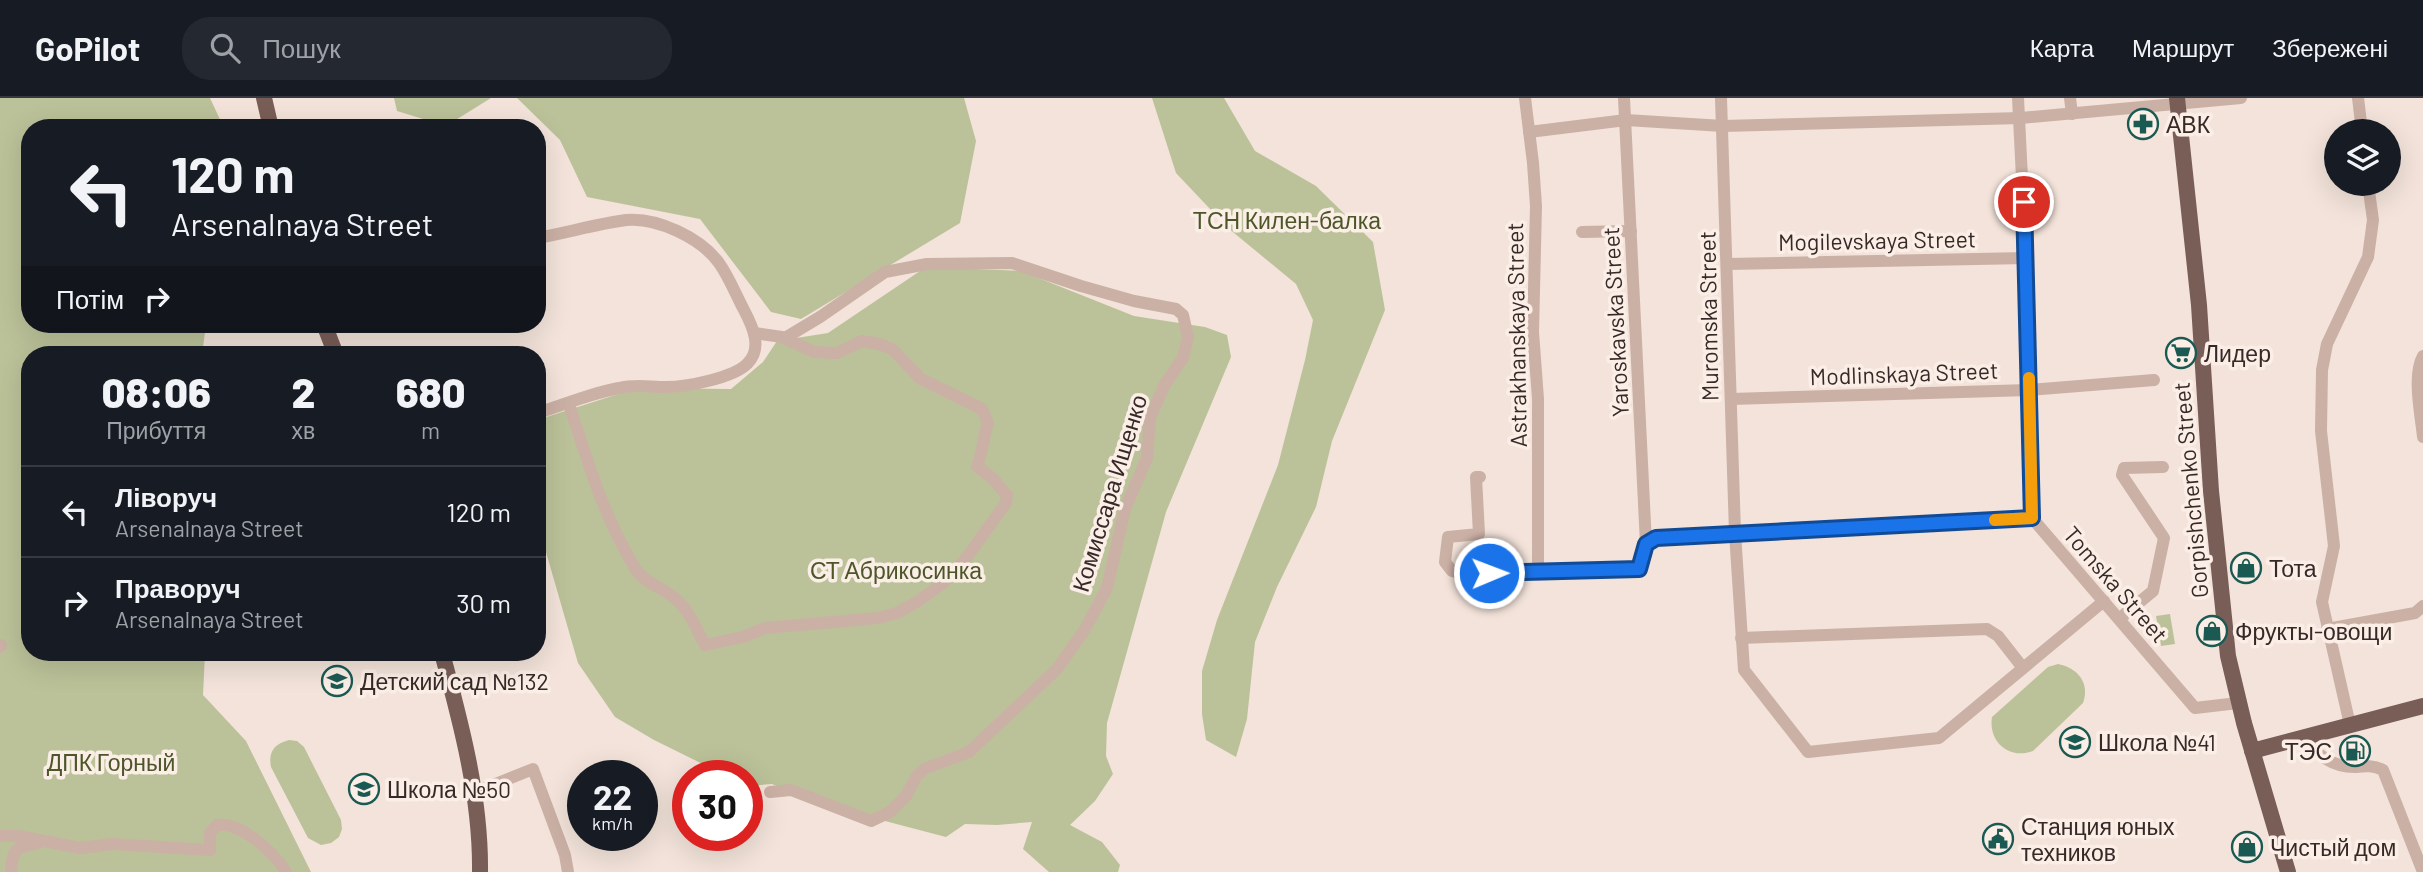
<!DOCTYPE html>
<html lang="uk">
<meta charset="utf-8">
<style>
:root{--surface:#171b24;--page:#242831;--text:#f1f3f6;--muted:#9ea1a6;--line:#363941}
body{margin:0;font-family:Barlow,sans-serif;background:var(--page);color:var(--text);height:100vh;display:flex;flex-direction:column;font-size:26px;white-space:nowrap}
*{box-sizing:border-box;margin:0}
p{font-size:23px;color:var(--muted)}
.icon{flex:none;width:38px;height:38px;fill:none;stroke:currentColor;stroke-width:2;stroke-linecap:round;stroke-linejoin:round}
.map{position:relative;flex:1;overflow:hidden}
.side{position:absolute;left:21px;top:248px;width:525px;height:315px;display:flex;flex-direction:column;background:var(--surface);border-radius:28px;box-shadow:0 7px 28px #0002}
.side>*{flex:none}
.hud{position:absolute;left:21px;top:21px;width:525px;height:214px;border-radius:28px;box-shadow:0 7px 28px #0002;background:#171b24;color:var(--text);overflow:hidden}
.fabs{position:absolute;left:2324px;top:21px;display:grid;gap:14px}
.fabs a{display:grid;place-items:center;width:77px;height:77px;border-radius:50%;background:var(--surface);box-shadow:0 7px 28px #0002;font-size:35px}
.speed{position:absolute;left:567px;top:662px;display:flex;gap:14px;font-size:35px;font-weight:700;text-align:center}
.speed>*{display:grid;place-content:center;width:91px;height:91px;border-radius:50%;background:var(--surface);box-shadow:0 7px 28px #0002;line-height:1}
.speed small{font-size:18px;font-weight:400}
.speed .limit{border:10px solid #d22;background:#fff;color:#111}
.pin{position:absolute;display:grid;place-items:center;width:60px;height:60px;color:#fff;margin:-30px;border:4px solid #fff;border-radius:50%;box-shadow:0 2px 7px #0007}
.me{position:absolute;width:77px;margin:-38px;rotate:89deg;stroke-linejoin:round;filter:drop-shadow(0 0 5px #0008)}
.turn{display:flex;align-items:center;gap:24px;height:147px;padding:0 35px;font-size:32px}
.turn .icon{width:91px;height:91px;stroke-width:2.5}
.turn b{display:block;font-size:49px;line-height:60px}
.then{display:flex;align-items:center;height:66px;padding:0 35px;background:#0003;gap:14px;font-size:26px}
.eta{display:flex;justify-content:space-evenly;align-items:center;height:119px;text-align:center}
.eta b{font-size:42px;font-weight:800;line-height:49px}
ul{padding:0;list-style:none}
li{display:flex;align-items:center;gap:21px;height:91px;padding:0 35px;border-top:2px solid var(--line)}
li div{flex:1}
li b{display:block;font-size:26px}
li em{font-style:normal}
header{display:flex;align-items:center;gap:42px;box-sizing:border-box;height:98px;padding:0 35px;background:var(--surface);border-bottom:2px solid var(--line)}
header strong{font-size:33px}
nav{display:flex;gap:38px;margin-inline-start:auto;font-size:24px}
.search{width:490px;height:63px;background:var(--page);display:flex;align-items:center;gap:18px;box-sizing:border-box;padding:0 24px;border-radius:28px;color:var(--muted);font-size:26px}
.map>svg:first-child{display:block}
</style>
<header>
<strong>GoPilot</strong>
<div class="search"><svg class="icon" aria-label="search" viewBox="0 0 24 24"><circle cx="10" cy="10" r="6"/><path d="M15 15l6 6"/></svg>Пошук</div>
<nav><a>Карта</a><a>Маршрут</a><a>Збережені</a></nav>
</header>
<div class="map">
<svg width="2423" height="774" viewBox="0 0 2423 774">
<rect width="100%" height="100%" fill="#f3e3da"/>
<g fill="#bbc299">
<path d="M0 0H210L224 30H30V226H206L202 257H30V555H205L203 597 246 643 311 774H0Z"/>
<path d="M394 0H491L446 28 397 13Z"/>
<path d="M517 0H964L976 43 960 125 801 221 771 214 700 121 587 99 560 42Z"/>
<path d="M1152 0H1224L1255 53 1316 88 1373 144 1385 212 1332 343 1316 409 1277 489 1255 544 1247 621 1236 659 1206 642 1202 616V573L1217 522 1278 367 1305 262 1313 222 1296 186 1228 130 1176 75Z"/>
<path d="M926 169 1021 173 1134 218 1205 229 1227 237 1231 259 1166 414 1107 625 1106 658 1113 676 1095 703 1070 727 1102 744 1120 767 1118 774H1049L1023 751 1032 724 997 727 965 726 946 739 820 706 772 686 747 688V677H725L654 642 615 619 578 565 537 423V322L637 290 731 291 763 264 777 243 828 235Z"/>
<path d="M2170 516 2175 546 2161 548 2156 518Z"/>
<path d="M2058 566C2078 570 2090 585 2083 605L2033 653C2009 662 1988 644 1992 619L2048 569Z"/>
<path d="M289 642 297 643 304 649 341 722 342 731 339 739 331 745 321 747 308 740 271 669C268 654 274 646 289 642Z"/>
</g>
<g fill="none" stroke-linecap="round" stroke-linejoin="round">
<g stroke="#cbb0a5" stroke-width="12">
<path d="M1525 0 1533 65 1536 108 1533 234 1538 301V474"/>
<path d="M1624 0 1646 446"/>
<path d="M1721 0 1735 435 1744 572 1808 654 1939 640 2104 503"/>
<path d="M2018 0 2026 160 2032 420 2195 610 2238 605"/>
<path d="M2070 0 2072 16"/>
<path d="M2358 0 2362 33"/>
<path d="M1529 34 1626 22 1723 28 2021 20 2241 0"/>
<path d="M1582 134 1631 133"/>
<path d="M537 140C566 135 596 126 626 122 657 119 701 140 719 165 729 179 736 197 744 212 753 229 763 251 747 266 733 280 686 289 666 289 650 289 635 286 619 290 591 295 564 307 537 315"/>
<path d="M1728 166 2026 160"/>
<path d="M2423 258C2412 277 2421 318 2423 339"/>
<path d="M1731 301 2029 292 2154 282"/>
<path d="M569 306C587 361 604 420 635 470 643 484 665 491 677 502 690 514 697 532 705 547L743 539 765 530 878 520 897 515 917 504 942 486 964 463 1006 405 1007 397 993 381 977 368C983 354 983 340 988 325L982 311 921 281 892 251 879 246 862 243 837 255 814 254 782 239 754 235"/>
<path d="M1480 379H1476L1479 436 1448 439 1445 464 1452 473 1464 476 1639 471 1646 446 1656 440 2032 420"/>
<path d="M2119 521 2153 493 2164 440 2122 377 2124 370 2163 369"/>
<path d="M2327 531 2415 515 2423 508"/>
<path d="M1741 540 1987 531 1998 538 2023 570"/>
<path d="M0 549 1 547"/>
<path d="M2350 627 2322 504 2334 448 2321 333 2322 272 2327 246 2368 159 2373 122 2368 86"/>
<path d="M2302 639C2317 656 2331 669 2355 669 2365 668 2374 667 2383 672L2423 774"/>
<path d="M770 694 791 692 871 723 890 714 906 698 916 679 924 671 969 654 1057 571 1084 533 1107 490 1125 411 1147 360 1150 320 1165 286 1183 260 1188 239 1183 217 1176 211 1134 203 1081 188 1012 165 927 166 885 174 820 219 785 240"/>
<path d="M473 695 533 671 565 757 568 774"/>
<path d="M0 738H18L80 750 113 746 210 752V735L217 727C241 723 274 755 286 774"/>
<path d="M11 774C12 751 16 749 38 745"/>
</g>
<g stroke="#795d57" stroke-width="16">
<path d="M264 0 271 30"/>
<path d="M2177 0 2199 207 2211 393 2228 558 2244 625 2288 774"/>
<path d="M324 226 336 257"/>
<path d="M442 555C461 625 481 700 480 774"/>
<path d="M2252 653 2423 608"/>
</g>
</g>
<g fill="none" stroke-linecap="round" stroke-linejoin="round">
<g stroke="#114b97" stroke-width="18">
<path id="route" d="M1489 475 1639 471 1646 446 1656 440 2032 420 2024 104"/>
</g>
<use href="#route" stroke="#1a73e8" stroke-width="12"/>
<path stroke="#f59e0b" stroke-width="12" d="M1995 422 2032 420 2029 280"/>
</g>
<defs>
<g id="pharmacy-ring" transform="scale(1.575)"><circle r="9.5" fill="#faeee6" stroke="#1b5a53" stroke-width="1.5"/><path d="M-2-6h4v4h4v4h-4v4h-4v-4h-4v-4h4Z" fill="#1b5a53"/></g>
<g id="supermarket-ring" transform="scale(1.575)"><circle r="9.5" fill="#faeee6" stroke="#1b5a53" stroke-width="1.5"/><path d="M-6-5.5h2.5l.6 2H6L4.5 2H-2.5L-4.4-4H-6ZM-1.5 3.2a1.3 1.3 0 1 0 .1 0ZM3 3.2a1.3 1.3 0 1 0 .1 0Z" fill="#1b5a53"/></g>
<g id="shop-ring" transform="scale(1.575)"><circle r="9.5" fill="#faeee6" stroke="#1b5a53" stroke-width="1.5"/><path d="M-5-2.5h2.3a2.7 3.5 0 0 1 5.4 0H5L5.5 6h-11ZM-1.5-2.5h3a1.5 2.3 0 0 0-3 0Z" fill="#1b5a53"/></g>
<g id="school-ring" transform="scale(1.575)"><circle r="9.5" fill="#faeee6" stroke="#1b5a53" stroke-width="1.5"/><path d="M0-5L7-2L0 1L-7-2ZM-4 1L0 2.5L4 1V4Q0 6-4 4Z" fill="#1b5a53"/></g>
<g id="fuel-ring" transform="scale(1.575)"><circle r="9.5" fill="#faeee6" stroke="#1b5a53" stroke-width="1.5"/><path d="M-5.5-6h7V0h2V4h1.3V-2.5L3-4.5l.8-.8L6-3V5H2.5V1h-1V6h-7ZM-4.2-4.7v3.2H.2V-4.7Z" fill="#1b5a53"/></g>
<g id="civic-ring" transform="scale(1.575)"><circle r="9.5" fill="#faeee6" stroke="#1b5a53" stroke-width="1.5"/><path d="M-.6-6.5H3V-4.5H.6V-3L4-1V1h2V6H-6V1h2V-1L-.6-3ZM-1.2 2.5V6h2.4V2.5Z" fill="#1b5a53"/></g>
</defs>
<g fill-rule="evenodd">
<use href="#pharmacy-ring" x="2143" y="26"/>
<use href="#supermarket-ring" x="2181" y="255"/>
<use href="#shop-ring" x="2246" y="470"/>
<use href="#shop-ring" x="2212" y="533"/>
<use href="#school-ring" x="337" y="583"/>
<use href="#school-ring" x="2075" y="644"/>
<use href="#fuel-ring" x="2355" y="653"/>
<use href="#school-ring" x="364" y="691"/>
<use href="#civic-ring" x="1998" y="741"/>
<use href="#shop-ring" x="2247" y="749"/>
</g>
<g text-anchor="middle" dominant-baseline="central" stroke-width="7" stroke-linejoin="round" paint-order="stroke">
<g font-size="23" fill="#372927" stroke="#faeee6" text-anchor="start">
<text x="2166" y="26">АВК</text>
<text x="2204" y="255">Лидер</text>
<text x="2269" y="470">Тота</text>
<text x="2235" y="533">Фрукты-овощи</text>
<text x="360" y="583">Детский сад №132</text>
<text x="2098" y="644">Школа №41</text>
<text x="2332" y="653" text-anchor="end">ТЭС</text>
<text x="387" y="691">Школа №50</text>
<text x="2021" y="728">Станция юных<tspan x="2021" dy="26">техников</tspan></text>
<text x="2270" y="749">Чистый дом</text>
</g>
<g font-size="23" fill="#4d5629" stroke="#faeee6">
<text x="1287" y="122">ТСН Килен-балка</text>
<text x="896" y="472">СТ Абрикосинка</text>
<text x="111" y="664">ДПК Горный</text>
</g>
<g font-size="23" fill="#372927" stroke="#faeee6">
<text transform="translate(1877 142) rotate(-1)">Mogilevskaya Street</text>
<text transform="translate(1708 218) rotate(-91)">Muromska Street</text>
<text transform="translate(1615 224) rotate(-93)">Yaroskavska Street</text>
<text transform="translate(1516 237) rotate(-91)">Astrakhanskaya Street</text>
<text transform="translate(1904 275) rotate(-2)">Modlinskaya Street</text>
<text transform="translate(2190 392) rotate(-95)">Gorpishchenko Street</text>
<text transform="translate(1109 395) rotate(-73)">Комиссара Ищенко</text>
<text transform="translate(2116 486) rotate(49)">Tomska Street</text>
</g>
</g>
</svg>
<div class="fabs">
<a><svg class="icon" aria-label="layers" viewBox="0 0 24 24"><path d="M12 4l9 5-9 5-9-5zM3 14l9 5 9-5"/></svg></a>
</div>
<div class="speed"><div>22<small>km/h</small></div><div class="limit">30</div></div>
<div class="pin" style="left:2024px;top:104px;background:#d93025"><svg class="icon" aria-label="arrive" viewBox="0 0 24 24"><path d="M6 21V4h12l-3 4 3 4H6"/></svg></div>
<svg class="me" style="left:1489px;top:475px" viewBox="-20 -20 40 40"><circle r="17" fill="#1a73e8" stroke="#fff" stroke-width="3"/><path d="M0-11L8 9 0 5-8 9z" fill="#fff"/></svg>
<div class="hud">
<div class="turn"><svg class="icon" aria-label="left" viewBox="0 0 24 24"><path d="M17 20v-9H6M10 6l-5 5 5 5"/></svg><div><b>120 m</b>Arsenalnaya Street</div></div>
<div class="then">Потім<svg class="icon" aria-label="right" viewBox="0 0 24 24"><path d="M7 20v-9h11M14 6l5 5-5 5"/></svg></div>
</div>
<section class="side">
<div class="eta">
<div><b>08:06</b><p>Прибуття</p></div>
<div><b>2</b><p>хв</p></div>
<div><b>680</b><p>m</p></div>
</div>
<ul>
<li><svg class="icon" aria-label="left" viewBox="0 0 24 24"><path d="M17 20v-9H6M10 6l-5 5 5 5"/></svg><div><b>Ліворуч</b><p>Arsenalnaya Street</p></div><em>120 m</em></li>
<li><svg class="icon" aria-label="right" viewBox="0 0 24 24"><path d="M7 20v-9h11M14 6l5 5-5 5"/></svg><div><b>Праворуч</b><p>Arsenalnaya Street</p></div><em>30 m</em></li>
</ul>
</section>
</div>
